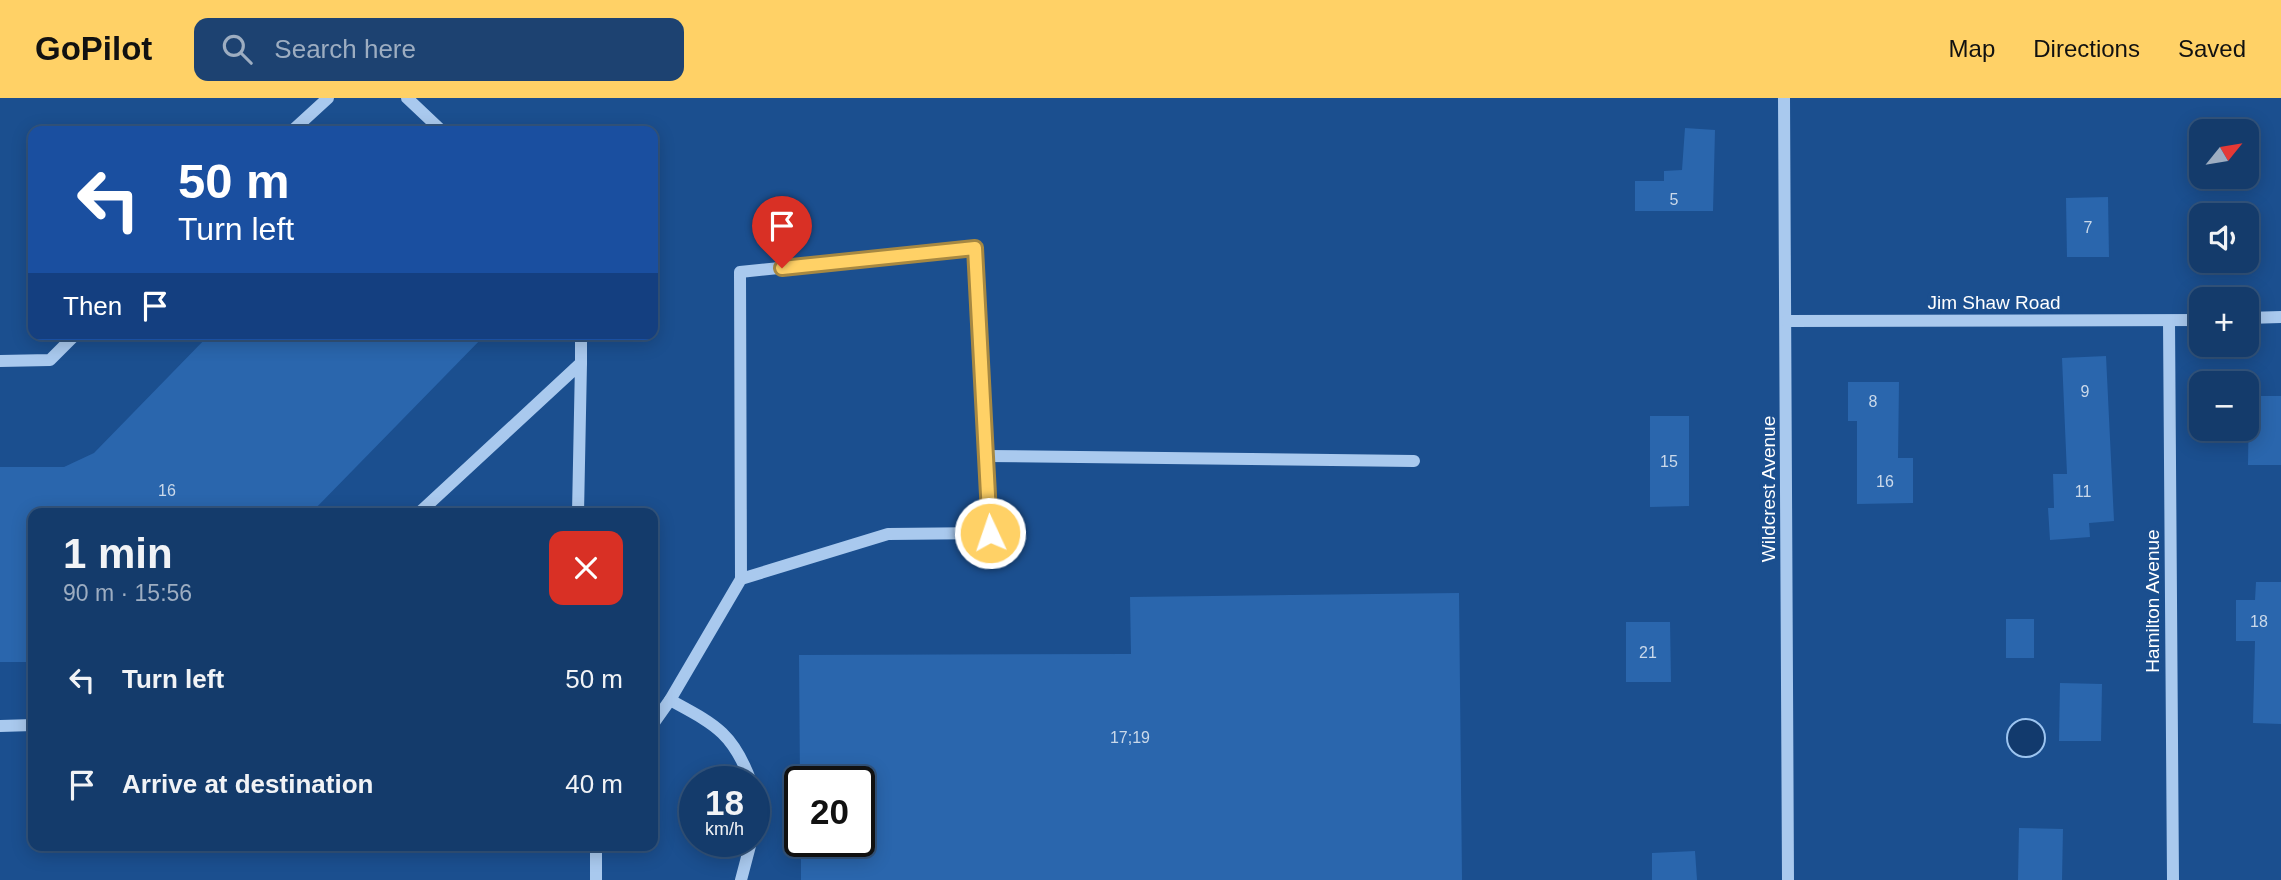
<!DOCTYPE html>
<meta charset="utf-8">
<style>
:root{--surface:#143b6b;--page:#1d4271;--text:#f1f3f6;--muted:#9dadc1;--line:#33557e;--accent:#ffd166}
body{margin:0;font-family:Helvetica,sans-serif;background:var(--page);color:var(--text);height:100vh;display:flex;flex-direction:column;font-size:26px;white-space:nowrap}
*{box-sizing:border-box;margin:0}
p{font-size:23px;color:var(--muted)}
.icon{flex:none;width:38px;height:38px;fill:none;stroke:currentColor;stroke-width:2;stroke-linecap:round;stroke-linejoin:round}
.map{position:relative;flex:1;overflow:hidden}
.panel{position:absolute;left:28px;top:410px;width:630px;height:343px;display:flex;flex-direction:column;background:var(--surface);border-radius:14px;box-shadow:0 4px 18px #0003,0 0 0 2px var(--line)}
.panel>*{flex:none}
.banner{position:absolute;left:28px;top:28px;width:630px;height:214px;border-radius:14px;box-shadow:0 4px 18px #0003,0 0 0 2px var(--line);background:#1a4fa0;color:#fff;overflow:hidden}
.needle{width:46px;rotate:60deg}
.fabs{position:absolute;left:2189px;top:21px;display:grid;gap:14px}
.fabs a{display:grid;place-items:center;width:70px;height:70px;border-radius:14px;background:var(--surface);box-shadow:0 4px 18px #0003,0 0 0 2px var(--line);font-size:35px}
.speed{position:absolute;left:679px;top:668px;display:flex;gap:14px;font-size:35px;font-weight:700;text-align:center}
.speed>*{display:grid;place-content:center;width:91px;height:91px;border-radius:50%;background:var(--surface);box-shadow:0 4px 18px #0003,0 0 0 2px var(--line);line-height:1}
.speed small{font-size:18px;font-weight:400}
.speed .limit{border:4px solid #111;border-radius:10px;background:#fff;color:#111}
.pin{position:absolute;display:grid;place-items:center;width:60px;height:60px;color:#fff;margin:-72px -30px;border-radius:50% 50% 50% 0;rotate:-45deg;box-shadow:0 0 7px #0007}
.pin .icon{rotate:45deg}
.me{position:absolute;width:77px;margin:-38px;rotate:357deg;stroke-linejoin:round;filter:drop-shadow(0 0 5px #0008)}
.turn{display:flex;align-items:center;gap:24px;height:147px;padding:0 35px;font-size:32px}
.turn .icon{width:91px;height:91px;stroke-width:2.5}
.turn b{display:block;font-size:49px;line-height:60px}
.then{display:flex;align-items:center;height:66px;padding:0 35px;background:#0003;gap:14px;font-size:26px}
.round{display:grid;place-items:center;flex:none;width:74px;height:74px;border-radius:14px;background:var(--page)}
.headline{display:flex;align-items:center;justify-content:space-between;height:119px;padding:0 35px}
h1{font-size:42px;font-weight:800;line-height:52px}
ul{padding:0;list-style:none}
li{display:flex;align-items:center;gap:21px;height:105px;padding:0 35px}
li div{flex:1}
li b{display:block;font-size:26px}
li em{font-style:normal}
header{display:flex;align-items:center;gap:42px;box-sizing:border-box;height:98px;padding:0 35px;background:var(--accent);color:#111}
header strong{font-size:33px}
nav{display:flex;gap:38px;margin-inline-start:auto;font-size:24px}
.search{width:490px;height:63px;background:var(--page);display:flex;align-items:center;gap:18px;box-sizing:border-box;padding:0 24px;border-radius:14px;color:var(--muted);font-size:26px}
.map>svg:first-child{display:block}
</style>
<header>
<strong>GoPilot</strong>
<div class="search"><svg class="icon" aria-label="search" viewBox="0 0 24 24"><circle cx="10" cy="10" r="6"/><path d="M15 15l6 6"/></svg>Search here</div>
<nav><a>Map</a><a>Directions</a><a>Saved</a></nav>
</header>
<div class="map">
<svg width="2281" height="782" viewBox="0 0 2281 782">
<rect width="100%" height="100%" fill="#1b4f8f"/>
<circle fill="#123a6d" stroke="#9cc4f0" stroke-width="2" cx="2026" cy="640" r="19"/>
<g fill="#2a66ad">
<path d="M1685 30 1715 32 1713 113H1635V83H1664V73L1682 72Z"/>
<path d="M2108 99 2109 159H2067L2066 100Z"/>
<path d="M210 236H486L311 415H33V564H0V369H64L94 355Z"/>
<path d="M2106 258 2114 423 2089 425 2090 439 2050 442 2048 410H2054L2053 376H2067L2062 260Z"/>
<path d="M1848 284H1899L1898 360H1913V405L1857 406V323H1848Z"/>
<path d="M2249 298H2281V367H2248Z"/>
<path d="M1650 318H1689V408L1650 409Z"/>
<path d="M2256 484H2281V626L2253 625 2255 543H2236V502H2255Z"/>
<path d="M1459 495 1462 782H801V744H859V684H800L799 557 1131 556 1130 499Z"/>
<rect x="2006" y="521" width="28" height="39"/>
<path d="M1626 524H1670L1671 584H1626Z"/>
<path d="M2060 585 2102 586 2101 643H2059Z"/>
<path d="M2019 730 2063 731 2062 782H2018Z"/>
<path d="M1695 753 1697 782H1652V755Z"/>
</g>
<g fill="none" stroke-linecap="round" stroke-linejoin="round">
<g stroke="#a9c9ee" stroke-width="12">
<path d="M407 0 442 33"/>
<path d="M1784 0 1788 782"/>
<path d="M292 33 328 0"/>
<path d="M2247 220 2281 219"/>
<path d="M1787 223 2202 222"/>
<path d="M2169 223 2173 782"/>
<path d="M0 263 50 262 76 236"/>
<path d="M581 265V236"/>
<path d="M986 358 1414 363"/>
<path d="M419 415 581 265 578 415"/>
<path d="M670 602C714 626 733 634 751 684"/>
<path d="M653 626 670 602 741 481 740 174 975 150 990 435 888 436 741 481"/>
<path d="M0 628 33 627"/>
<path d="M754 694 759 707 754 730"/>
<path d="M596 747V782"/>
<path d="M741 782 751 744"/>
</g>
</g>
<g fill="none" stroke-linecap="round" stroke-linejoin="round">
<g stroke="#a68842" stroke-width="18">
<path id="route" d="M782 170 975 150 990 435"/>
</g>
<use href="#route" stroke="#ffd166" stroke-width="12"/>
</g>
<g text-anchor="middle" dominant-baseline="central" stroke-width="7" stroke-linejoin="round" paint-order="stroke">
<g font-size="16" fill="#cad9ea">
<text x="1674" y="101">5</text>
<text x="2088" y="129">7</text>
<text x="2085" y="293">9</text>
<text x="1873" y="303">8</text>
<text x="1669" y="363">15</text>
<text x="1885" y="383">16</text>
<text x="167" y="392">16</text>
<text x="2083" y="393">11</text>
<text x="2259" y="523">18</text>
<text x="1648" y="554">21</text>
<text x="1130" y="639">17;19</text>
</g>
<g font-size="19" fill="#fff" stroke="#1b4f8f">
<text x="1994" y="204">Jim Shaw Road</text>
<text transform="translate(1768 391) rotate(-90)">Wildcrest Avenue</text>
<text transform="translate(2152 503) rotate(-90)">Hamilton Avenue</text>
</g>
</g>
</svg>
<div class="fabs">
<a><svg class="needle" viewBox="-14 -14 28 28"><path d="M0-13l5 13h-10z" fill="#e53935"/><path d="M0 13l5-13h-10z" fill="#9dadc1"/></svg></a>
<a><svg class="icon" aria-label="sound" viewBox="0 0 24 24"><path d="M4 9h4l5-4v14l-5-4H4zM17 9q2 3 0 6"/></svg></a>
<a>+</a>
<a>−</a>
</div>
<div class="speed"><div>18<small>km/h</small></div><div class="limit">20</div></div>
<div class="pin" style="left:782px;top:170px;background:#d93025"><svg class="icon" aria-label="arrive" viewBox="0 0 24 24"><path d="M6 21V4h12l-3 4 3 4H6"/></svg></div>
<svg class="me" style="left:990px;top:435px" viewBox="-20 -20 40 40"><circle r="17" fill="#ffd166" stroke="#fff" stroke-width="3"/><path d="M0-11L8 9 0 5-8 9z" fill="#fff"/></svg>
<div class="banner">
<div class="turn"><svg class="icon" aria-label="left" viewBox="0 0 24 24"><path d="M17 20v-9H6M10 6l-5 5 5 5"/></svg><div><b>50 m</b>Turn left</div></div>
<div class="then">Then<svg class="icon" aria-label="arrive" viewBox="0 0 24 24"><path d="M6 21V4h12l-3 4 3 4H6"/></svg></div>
</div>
<section class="panel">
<div class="headline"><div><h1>1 min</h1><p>90 m · 15:56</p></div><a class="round" style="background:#d93025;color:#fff"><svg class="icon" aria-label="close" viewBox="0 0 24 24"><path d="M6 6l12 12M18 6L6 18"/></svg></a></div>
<ul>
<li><svg class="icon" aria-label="left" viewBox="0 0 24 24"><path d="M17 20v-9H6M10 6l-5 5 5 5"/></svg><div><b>Turn left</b></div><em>50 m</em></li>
<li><svg class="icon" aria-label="arrive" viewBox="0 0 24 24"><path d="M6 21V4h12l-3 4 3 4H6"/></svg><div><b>Arrive at destination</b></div><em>40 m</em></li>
</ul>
</section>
</div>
